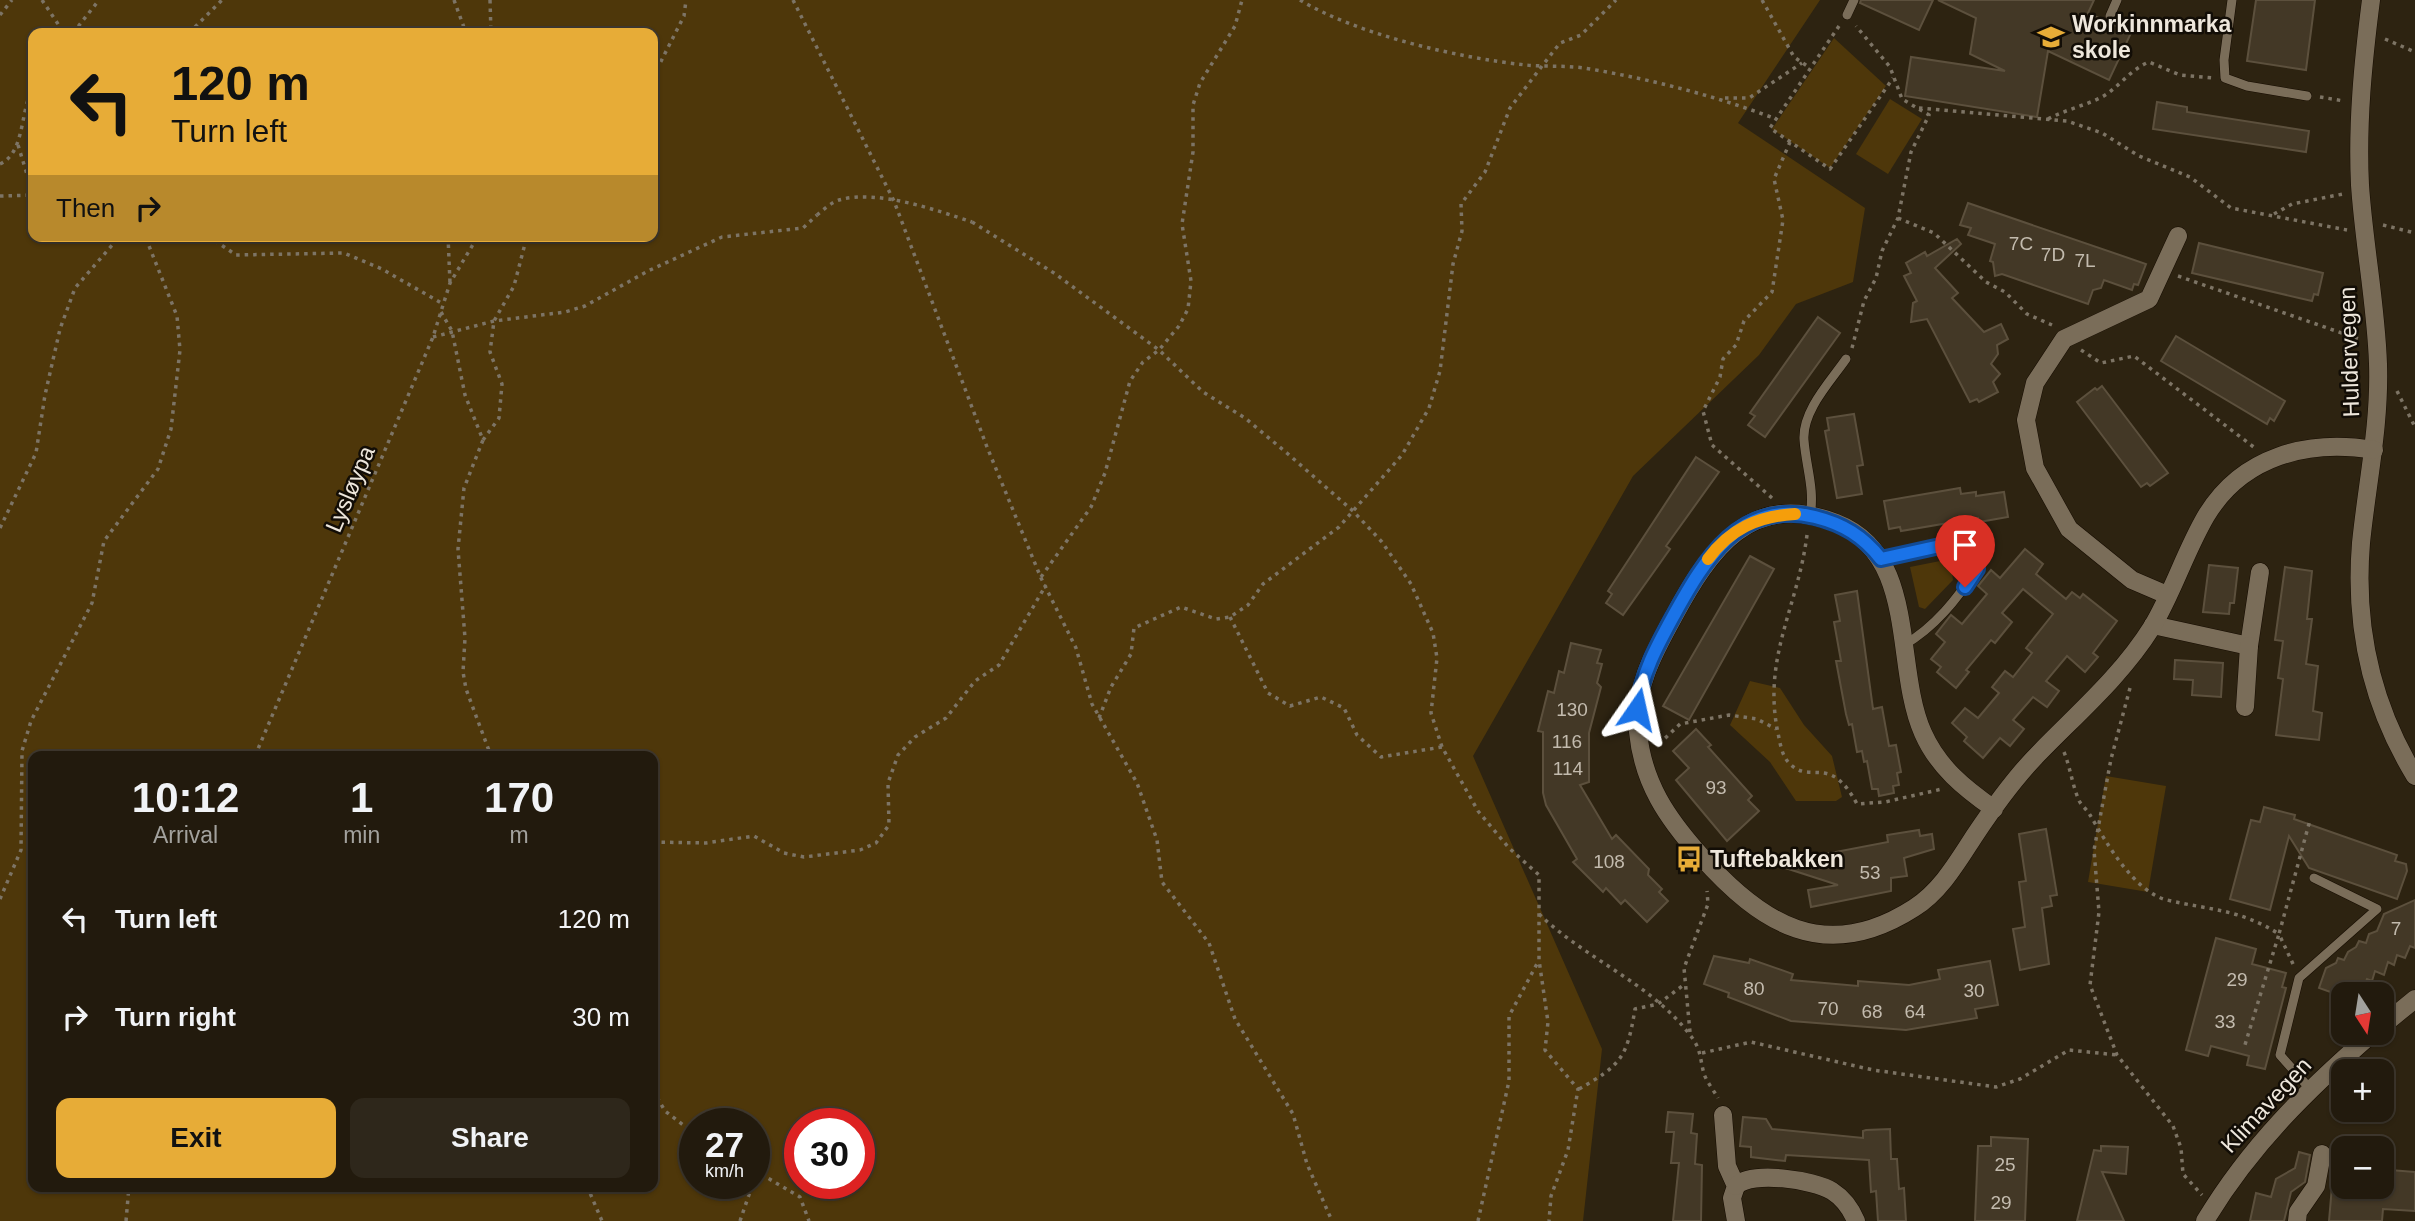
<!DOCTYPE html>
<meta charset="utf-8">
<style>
:root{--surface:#221a0d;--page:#2e271b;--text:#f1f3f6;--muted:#a2a19d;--line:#3f382e;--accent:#e7ac37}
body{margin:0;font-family:Helvetica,sans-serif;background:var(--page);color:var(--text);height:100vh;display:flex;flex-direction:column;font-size:26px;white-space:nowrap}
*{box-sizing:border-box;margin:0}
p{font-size:23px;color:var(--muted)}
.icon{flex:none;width:38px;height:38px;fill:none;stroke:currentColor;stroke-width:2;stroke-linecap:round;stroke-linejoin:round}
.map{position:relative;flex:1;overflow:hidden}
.details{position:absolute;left:28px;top:751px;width:630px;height:441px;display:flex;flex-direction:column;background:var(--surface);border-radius:14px;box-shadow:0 2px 5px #0004,0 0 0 2px var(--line)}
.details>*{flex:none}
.top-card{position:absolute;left:28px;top:28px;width:630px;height:214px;border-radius:14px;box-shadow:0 2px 5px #0004,0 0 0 2px var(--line);background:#e7ac37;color:#111;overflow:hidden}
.needle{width:46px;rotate:168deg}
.fabs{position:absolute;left:2331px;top:982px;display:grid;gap:14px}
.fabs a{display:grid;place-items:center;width:63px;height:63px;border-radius:14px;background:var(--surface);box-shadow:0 2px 5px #0004,0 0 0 2px var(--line);font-size:35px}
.speed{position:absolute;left:679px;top:1108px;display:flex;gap:14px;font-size:35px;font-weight:700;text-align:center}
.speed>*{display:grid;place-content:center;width:91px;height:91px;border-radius:50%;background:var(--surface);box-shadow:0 2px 5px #0004,0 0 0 2px var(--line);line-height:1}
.speed small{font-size:18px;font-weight:400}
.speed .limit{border:10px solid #d22;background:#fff;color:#111}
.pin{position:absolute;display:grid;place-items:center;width:60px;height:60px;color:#fff;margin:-72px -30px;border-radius:50% 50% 50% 0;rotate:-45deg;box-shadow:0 0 7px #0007}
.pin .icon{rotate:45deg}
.me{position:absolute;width:77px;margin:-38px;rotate:11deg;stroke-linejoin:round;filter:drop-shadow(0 0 5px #0008)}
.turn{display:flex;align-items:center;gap:24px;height:147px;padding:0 28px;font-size:32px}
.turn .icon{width:91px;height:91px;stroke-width:2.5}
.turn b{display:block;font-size:49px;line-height:60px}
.then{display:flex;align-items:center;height:66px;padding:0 28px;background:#0003;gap:14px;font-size:26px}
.eta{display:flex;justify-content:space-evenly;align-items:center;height:119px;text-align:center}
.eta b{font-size:42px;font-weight:700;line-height:49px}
.primary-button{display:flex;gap:14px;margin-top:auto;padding:14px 28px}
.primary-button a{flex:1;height:80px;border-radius:14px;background:var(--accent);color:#111;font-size:28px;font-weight:700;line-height:80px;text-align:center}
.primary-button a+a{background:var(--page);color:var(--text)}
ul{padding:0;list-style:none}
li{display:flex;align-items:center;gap:21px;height:98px;padding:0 28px}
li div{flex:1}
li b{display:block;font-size:26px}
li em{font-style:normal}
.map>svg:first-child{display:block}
</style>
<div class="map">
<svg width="2415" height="1221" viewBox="0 0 2415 1221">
<rect width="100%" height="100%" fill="#2d2311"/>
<g fill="#4e370a" fill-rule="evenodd">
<path d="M0 0H1820L1738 123 1865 208 1853 282 1796 304 1759 355 1633 476 1473 756 1602 1049 1583 1221H0ZM653 33V236H33V33ZM33 756H653V1186H33ZM695 1124H754V1183H695ZM800 1124H859V1183H800Z"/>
<path d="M1834 38 1886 86 1830 168 1772 129Z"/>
<path d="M1890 99 1922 119 1888 174 1856 154Z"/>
<path d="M1950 559 1953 580 1925 609 1919 607 1910 567Z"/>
<path d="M1750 681 1780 688 1804 725 1832 756 1842 797 1836 801H1796L1770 762 1730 725Z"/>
<path d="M2106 776 2166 786 2148 892 2088 882Z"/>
</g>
<g fill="#433826" stroke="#5c503d" stroke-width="2">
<path d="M1861 0H1933L1919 30 1860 3Z"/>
<path d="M1938 0H2094L2088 13 2131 33 2109 80 2048 51 2037 117 1905 96 1911 57 2005 71 1970 54 1976 18Z"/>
<path d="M2256 0H2315L2306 70 2247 61Z"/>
<path d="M2157 102 2187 107V112L2309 131 2306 152 2153 129Z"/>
<path d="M1968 203 2146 264 2138 285 2134 284 2132 290 2104 280 2101 288 2093 290 2088 304 2002 274 1995 276 1993 262 1990 261 1995 244 1968 235 1971 228 1960 225Z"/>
<path d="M1957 239 1961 244 1935 268 1958 293 1952 298 1984 332 2001 324 2008 339 1997 345 1998 354 1991 364 2000 374 1993 382 1998 392 1979 402 1977 399 1970 402 1927 319 1911 322 1913 303 1917 301 1904 276 1911 273 1906 263 1925 252 1927 256Z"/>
<path d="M2199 243 2323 273 2318 295 2314 294 2312 301 2192 273Z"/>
<path d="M1818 317 1840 333 1765 437 1748 425 1755 416 1750 413Z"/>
<path d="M2176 336 2285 401 2274 421 2270 418 2267 424 2161 361Z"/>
<path d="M2102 386 2168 473 2150 486 2147 483 2141 487 2077 402 2095 388 2097 390Z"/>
<path d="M1854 414 1863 465 1857 466 1862 494 1837 498 1825 431 1829 430 1827 418Z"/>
<path d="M1696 457 1719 472 1666 546 1670 549 1623 615 1606 603 1612 594 1608 591Z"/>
<path d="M1960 488 1961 494 1976 492V496L2004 492 2008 517 1979 522 1978 518 1901 531 1900 527 1889 529 1884 501Z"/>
<path d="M2025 549 2043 564 2036 574 2066 599 2072 592 2080 598 2083 594 2117 621 2093 653 2098 657 2085 672 2067 656 2046 681 2059 691 2047 707 2033 697 2013 720 2024 729 2010 746 2000 738 1983 758 1964 741 1967 737 1952 723 1965 708 1978 718 1999 693 1992 687 2005 671 2013 677 2032 653 2026 648 2053 614 2023 589 2002 613 2012 622 1995 643 1991 640 1966 670 1969 672 1956 688 1937 672 1941 667 1931 659 1945 642 1936 634 1951 615 1962 624 1987 594 1978 586 1991 570 2000 578Z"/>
<path d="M1750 556 1774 569 1689 720 1663 706Z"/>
<path d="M2209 565 2238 568 2234 603H2230L2229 614 2203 612Z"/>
<path d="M2285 567 2312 571 2307 619H2312L2306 664 2318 666 2313 711 2322 713 2319 740 2276 735 2283 679 2278 678 2283 641 2275 640Z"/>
<path d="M1857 591 1873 709 1882 707 1889 746 1896 745 1901 772 1897 773 1899 785 1893 786 1894 793 1879 796 1878 789H1872L1867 761 1864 762 1862 751 1857 752 1852 724 1849 725 1846 714 1836 661H1841L1834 622 1840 621 1835 595Z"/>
<path d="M1571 643 1601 650 1597 663 1602 664 1597 683 1601 687 1589 733V782L1580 785 1612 839 1616 835 1649 869 1648 875 1662 889 1659 892 1668 901 1647 922 1625 900 1621 904 1606 888 1603 892 1573 862 1577 859 1546 805 1543 793V732L1538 731 1548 691 1554 693 1559 671 1564 673Z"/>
<path d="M2175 660 2223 663 2221 697 2192 695 2193 680 2174 679Z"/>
<path d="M1696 729 1711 745 1708 747 1752 796 1748 800 1759 811 1727 841 1676 780 1689 768 1673 751Z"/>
<path d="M2264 807 2295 815 2294 819 2397 855 2395 861 2406 864 2407 871 2397 899 2309 868 2289 836 2270 910 2230 899 2251 820 2260 822Z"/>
<path d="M2046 829 2057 895 2050 896 2052 906 2042 908 2049 964 2020 970 2013 929 2025 927 2019 882 2026 881 2019 834Z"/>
<path d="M1919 830 1920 836 1932 834 1934 849 1904 858 1907 876 1891 878V891L1811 907 1808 890 1838 885 1773 864 1888 842 1887 835Z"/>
<path d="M2415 900V948L2410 946 2405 958 2397 955 2394 965 2388 962 2384 975 2375 971 2372 981 2367 979 2361 994H2336L2319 988 2326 968 2336 963 2338 958 2344 960 2348 952 2356 947 2359 941 2366 943 2369 934 2377 931 2384 914Z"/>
<path d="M2216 938 2256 949 2252 964 2286 973 2282 987 2286 988 2265 1069 2247 1065 2249 1056 2211 1046 2208 1056 2186 1050Z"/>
<path d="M1714 956 1749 963 1750 959 1793 974 1791 980 1858 986V981L1909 985 1940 979 1938 970 1990 961 1998 1005 1975 1009 1977 1018 1906 1030 1791 1021 1728 997 1729 993 1704 984Z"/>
<path d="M1668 1112 1693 1114 1691 1133 1697 1134 1695 1164 1702 1165 1701 1221H1673L1679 1163H1671L1674 1132H1666Z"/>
<path d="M1743 1117 1766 1119 1772 1129 1863 1138V1131L1866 1130 1890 1129 1891 1159H1897L1899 1189 1904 1188 1906 1221H1878L1876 1191 1871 1192 1869 1160 1786 1155 1785 1161 1751 1157V1147L1740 1146Z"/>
<path d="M1991 1137 2028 1139 2025 1221H1975L1978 1146H1991Z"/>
<path d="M2101 1146 2128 1147 2126 1174 2102 1172 2124 1221H2077L2094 1150 2101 1151Z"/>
<path d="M2299 1152 2310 1155 2305 1182 2291 1192 2284 1221H2250L2256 1193 2271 1197 2276 1179 2295 1168Z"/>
<path d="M2390 1170 2415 1172V1211L2383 1209 2382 1221H2329L2332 1186H2382V1175H2390Z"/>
</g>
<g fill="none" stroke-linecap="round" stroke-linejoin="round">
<g stroke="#160c00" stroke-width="10">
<g id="service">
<path d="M2232 0 2224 60 2225 78 2247 86 2307 96"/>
<path d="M1847 15 1854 0"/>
<path d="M2110 16 2117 0"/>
<path d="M1810 516C1815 489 1806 467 1804 440 1802 411 1830 382 1846 359"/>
<path d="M1881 559 1954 544C1970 546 1976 552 1977 569 1957 599 1935 627 1904 645"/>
<path d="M2311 1090 2280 1055 2299 978 2377 909 2314 878"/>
</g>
</g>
<g stroke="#160c00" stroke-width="19">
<g id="minor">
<path d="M2371 0C2363 62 2357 123 2360 185 2364 245 2376 304 2378 364 2380 425 2367 483 2361 543 2354 628 2371 704 2415 776"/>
<path d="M2167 595 2132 580 2069 529 2035 468 2026 420 2035 383 2064 339 2149 299 2178 236"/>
<path d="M2153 625 2249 646 2260 572"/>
<path d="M2245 707 2249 646"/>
<path d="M1994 809C1964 788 1938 767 1923 733 1893 666 1919 555 1836 523 1751 489 1709 551 1674 616 1653 654 1634 688 1638 732 1643 783 1667 818 1700 855 1761 924 1825 965 1914 908 1941 891 1958 861 1975 835 1995 805 2015 777 2040 752 2079 712 2122 675 2152 627 2173 592 2185 552 2206 516 2242 456 2308 439 2374 450"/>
<path d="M2382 1026 2415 999"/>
<path d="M1723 1115 1727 1166 1736 1186 1732 1198 1736 1221"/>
<path d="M1736 1186C1752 1170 1813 1180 1832 1191 1843 1198 1851 1209 1856 1221"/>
<path d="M2205 1221C2250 1146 2308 1089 2374 1032"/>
<path d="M2297 1221 2298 1212 2316 1186 2322 1154"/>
</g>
</g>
<g stroke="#7d7465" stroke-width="3.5" stroke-dasharray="3.5 5" stroke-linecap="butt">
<path d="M42 0 64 33"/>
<path d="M454 0 466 33"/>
<path d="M490 0 491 33"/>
<path d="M793 0 894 201 987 447 1041 578 1076 648 1092 704 1137 783 1157 840 1162 882 1209 943 1235 1019 1293 1114 1307 1164 1332 1221"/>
<path d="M1300 0C1358 35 1459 58 1526 65 1547 67 1569 65 1590 69 1654 80 1716 96 1776 119"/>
<path d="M1762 0 1794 57 1810 68"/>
<path d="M0 15 12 0"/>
<path d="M1839 26 1770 128 1830 169 1893 78"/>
<path d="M73 33 99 0"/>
<path d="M189 33 222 0"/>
<path d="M2385 39 2415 52"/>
<path d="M653 77 684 16 686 0"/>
<path d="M2320 97 2344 101"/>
<path d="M1725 98H1749L1802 63"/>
<path d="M1919 108 2067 121 2102 133 2139 156 2190 177 2231 208 2347 230"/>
<path d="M2048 119C2065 110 2083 106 2100 98 2118 89 2129 70 2149 62L2180 75 2213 78"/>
<path d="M18 145 33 194"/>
<path d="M0 164C25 153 20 111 33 87"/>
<path d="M0 196 33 195"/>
<path d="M2274 214 2292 204 2343 194"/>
<path d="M1898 218 1934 233 1986 282 2005 292 2027 314 2052 325"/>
<path d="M972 222 1054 273 1159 350 1203 392 1245 418 1288 454 1353 511 1382 542 1411 584 1433 633 1437 658 1431 713 1442 747 1478 811 1509 848 1539 875V960L1548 1022 1545 1050 1578 1089 1568 1150 1551 1196 1549 1221"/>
<path d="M2383 225 2415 233"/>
<path d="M208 236 236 255 344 253 382 269 443 304"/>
<path d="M448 236 450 283"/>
<path d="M2178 276 2359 339"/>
<path d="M441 312 452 331 465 395 483 440 464 488 458 549 465 638 463 672 466 689 491 756"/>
<path d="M433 337 494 321 565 312 585 306 648 271 722 237 803 228 817 215"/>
<path d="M1852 348 1864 301 1876 278 1882 251 1898 218 1911 152 1929 115 1902 99 1890 67 1856 26"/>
<path d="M2081 350 2101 363 2134 356 2255 448"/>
<path d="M2397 391 2415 427"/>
<path d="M483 440 499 418 502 384 490 352 494 321 514 286 527 236"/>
<path d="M1772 498 1712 445 1703 411 1720 377 1723 359 1736 345 1744 321 1772 292 1783 220 1774 179 1790 142"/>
<path d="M0 528 36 453 45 395 60 329 75 288 120 236"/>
<path d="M1807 535C1798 607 1762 658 1778 733 1780 743 1782 756 1789 763 1811 786 1829 752 1857 804L1885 802 1942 789"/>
<path d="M1041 577 1091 507 1105 473 1130 381 1143 362 1159 350 1179 326 1188 309 1191 281 1182 224 1193 152V105L1200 83 1235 26 1242 0"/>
<path d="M1230 617 1268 693 1290 706 1321 697 1344 708 1357 735 1381 757 1442 747"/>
<path d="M2130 688 2111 759 2094 850 2099 912 2090 985 2117 1055 2173 1126 2181 1148 2183 1174 2202 1195"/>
<path d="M1099 718 1111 687 1131 654 1134 628 1181 607 1216 619 1230 617 1248 605 1263 584 1339 527 1402 455 1429 408 1440 371 1453 264 1462 231 1461 204 1485 172 1510 108 1542 66 1560 43 1581 35 1616 0"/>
<path d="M1659 744 1680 724 1729 715 1757 719 1776 729"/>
<path d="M2064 752C2070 767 2072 783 2078 798 2080 805 2087 809 2090 815 2106 842 2134 892 2167 900 2209 910 2240 909 2279 934L2244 1048"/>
<path d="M255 756 433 337 450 283 478 236"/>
<path d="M653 842 706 843 754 836 784 853 804 857 860 850 876 843 889 825 888 783 898 755 915 737 946 718 975 681 999 665 1046 585"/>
<path d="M0 899 21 850 22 751 31 721 92 603 104 541 158 469 171 429 180 350 177 316 145 236"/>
<path d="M1539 914C1585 959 1651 983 1690 1035 1701 1048 1700 1059 1704 1074 1707 1082 1714 1091 1718 1098"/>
<path d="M2293 964 2279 934 2310 820"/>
<path d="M1690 1032 1684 968 1708 904 1707 891"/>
<path d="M1702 1053 1751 1042 1873 1070 1996 1087 2020 1079 2069 1050 2117 1055"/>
<path d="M1579 1089C1621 1065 1627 1058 1635 1009L1658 1004 1685 984"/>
<path d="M653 1090 665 1111 695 1134"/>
<path d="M754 1170 800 1197 809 1221"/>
<path d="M754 1179 757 1171"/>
<path d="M587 1186 602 1221"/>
<path d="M126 1221 129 1186"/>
<path d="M740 1221 753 1183"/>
<path d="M1478 1221 1509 1081V1016L1538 962"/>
</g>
<use href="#service" stroke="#7a6d59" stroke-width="9"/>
<use href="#minor" stroke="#7a6d59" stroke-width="18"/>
<path stroke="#7d7465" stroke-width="3.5" stroke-dasharray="3.5 5" stroke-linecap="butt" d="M817 215C823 210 832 202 839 200 877 189 936 210 972 222"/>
</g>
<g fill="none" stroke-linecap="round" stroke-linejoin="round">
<g stroke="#114b97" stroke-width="18">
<path id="route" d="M1637 709C1642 673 1657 646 1674 615 1705 559 1740 499 1815 517 1843 524 1863 536 1881 559L1940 546H1966L1976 555 1977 569 1965 587"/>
</g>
<use href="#route" stroke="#1a73e8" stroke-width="12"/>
<path stroke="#f59e0b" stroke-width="12" d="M1708 559C1730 529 1758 516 1795 514"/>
</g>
<defs>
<g id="school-bare" transform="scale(2.1)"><path d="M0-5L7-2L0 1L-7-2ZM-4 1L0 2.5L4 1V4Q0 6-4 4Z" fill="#e7ac37" stroke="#120d06" stroke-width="2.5" paint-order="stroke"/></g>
<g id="bus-bare" transform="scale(2.1)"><path d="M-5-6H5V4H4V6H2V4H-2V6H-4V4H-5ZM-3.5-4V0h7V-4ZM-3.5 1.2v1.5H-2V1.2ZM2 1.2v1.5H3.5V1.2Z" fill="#e7ac37" stroke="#120d06" stroke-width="2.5" paint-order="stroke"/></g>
</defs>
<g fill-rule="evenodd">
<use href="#school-bare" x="2051" y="37"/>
<use href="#bus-bare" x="1689" y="859"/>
</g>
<g text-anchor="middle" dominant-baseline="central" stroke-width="5" stroke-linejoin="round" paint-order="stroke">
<g font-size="19" fill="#c3bbae">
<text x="2021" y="243">7C</text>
<text x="2053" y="254">7D</text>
<text x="2085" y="260">7L</text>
<text x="1572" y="709">130</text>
<text x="1567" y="741">116</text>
<text x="1568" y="768">114</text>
<text x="1716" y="787">93</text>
<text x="1609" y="861">108</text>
<text x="1870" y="872">53</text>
<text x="2396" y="928">7</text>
<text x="2237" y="979">29</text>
<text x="1754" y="988">80</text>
<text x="1974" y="990">30</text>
<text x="1828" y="1008">70</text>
<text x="1872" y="1011">68</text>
<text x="1915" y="1011">64</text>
<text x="2225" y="1021">33</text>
<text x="2005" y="1164">25</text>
<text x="2001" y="1202">29</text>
</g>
<g font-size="23" font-weight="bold" fill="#eee7dc" stroke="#120d06" text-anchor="start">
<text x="2072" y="24">Workinnmarka<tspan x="2072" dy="26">skole</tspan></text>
<text x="1710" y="859">Tuftebakken</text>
</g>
<g font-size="23" fill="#eee7dc" stroke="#120d06">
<text transform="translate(2349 352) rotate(-92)">Huldervegen</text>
<text transform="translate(350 489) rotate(-67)">Lysløypa</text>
<text transform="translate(2266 1105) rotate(-47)">Klimavegen</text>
</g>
</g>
</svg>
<div class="fabs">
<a><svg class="needle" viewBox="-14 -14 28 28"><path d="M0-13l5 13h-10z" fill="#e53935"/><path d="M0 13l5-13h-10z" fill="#a2a19d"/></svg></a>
<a>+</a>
<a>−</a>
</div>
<div class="speed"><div>27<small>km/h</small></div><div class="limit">30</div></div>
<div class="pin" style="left:1965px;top:587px;background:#d93025"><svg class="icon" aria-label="arrive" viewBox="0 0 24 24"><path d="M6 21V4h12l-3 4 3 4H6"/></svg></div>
<svg class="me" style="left:1637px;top:709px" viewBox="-20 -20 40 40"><path d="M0-17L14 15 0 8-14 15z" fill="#1a73e8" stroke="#fff" stroke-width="4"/></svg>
<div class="top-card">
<div class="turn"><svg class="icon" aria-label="left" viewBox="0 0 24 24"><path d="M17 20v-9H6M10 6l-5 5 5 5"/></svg><div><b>120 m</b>Turn left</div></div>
<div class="then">Then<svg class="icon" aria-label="right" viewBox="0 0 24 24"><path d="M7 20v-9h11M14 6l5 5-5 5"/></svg></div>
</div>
<section class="details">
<div class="eta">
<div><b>10:12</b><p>Arrival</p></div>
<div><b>1</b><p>min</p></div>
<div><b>170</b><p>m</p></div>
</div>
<ul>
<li><svg class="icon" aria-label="left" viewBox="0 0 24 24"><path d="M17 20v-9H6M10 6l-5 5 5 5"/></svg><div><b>Turn left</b></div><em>120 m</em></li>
<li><svg class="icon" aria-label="right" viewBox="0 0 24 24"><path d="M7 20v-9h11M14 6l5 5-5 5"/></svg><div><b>Turn right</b></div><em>30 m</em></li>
</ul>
<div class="primary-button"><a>Exit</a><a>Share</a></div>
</section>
</div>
